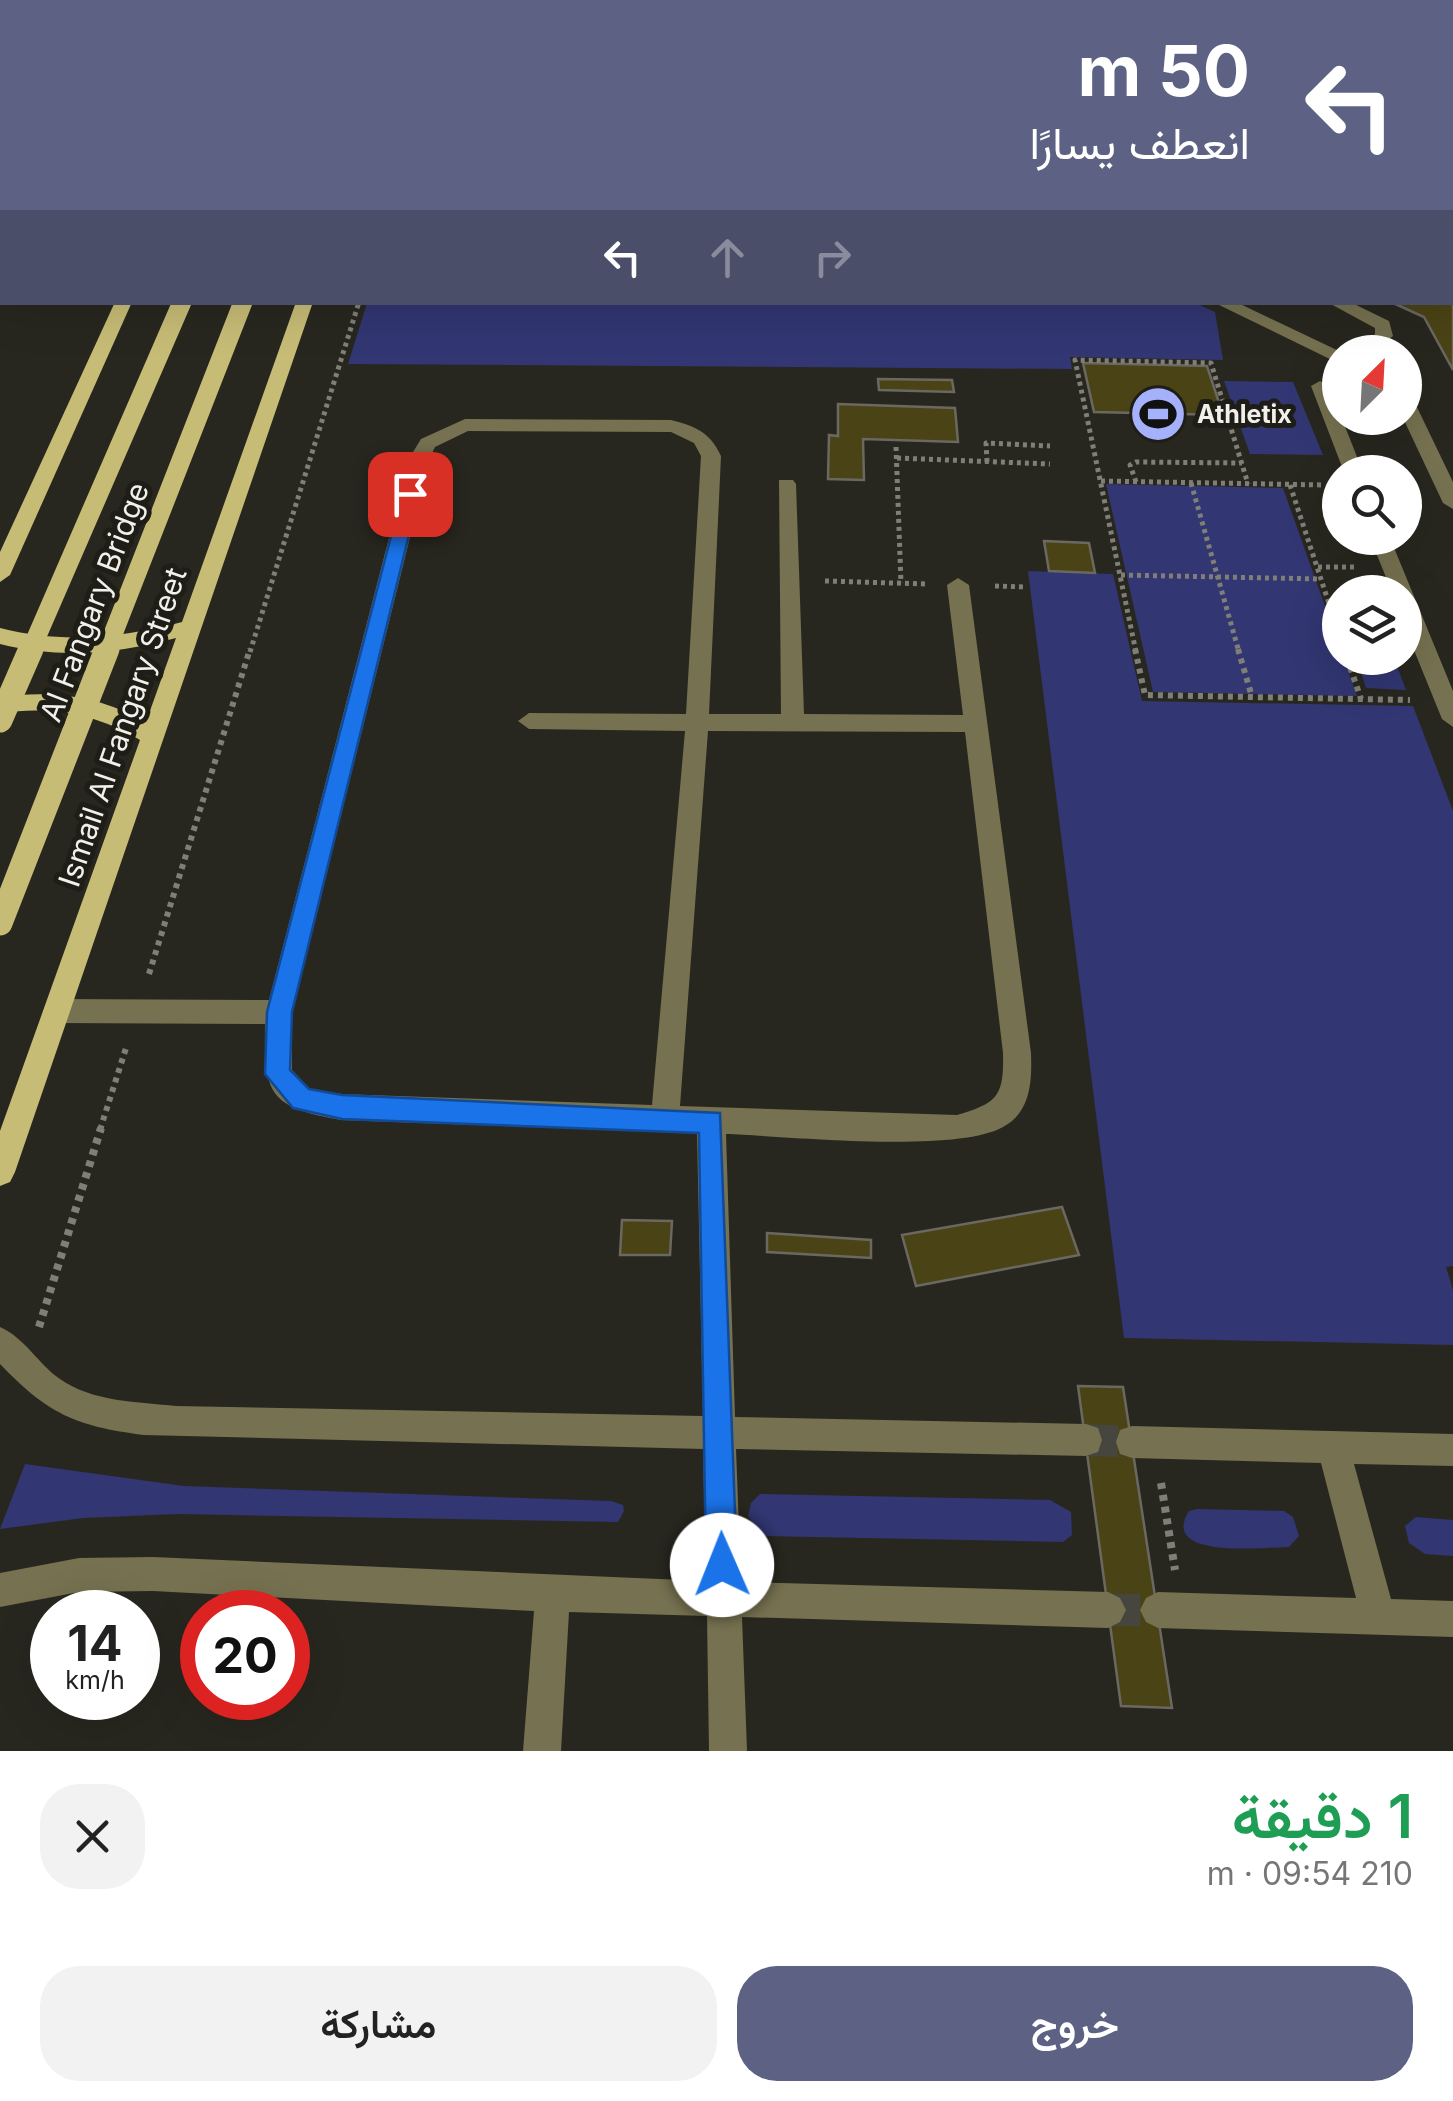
<!DOCTYPE html>
<html lang="ar">
<meta charset="utf-8">
<style>
:root{--surface:#fff;--page:#f2f2f2;--text:#222;--muted:#767676;--accent:#5d6284}
body{margin:0;font-family:Inter,Vazirmatn,sans-serif;background:var(--page);color:var(--text);direction:rtl;height:100vh;display:flex;flex-direction:column;font-size:38px;white-space:nowrap}
*{box-sizing:border-box;margin:0}
p{font-size:32px;color:var(--muted)}
.icon{flex:none;width:55px;height:55px;fill:none;stroke:currentColor;stroke-width:2;stroke-linecap:round;stroke-linejoin:round}
.map{position:relative;height:1751px;overflow:hidden;direction:ltr}
.drawer{display:flex;flex-direction:column;background:var(--surface);flex:1}
.drawer>*{flex:none}
.top-card{position:absolute;left:0px;top:0px;width:1455px;height:305px;box-shadow:0 10px 40px #0002;direction:rtl;background:#5d6284;color:#fff;overflow:hidden}
.needle{width:65px;rotate:24deg}
.buttons{position:absolute;left:1322px;top:335px;display:grid;gap:20px}
.buttons a{display:grid;place-items:center;width:100px;height:100px;border-radius:50%;background:var(--surface);box-shadow:0 10px 40px #0002;font-size:50px}
.speed{position:absolute;left:30px;top:1590px;display:flex;gap:20px;font-size:50px;font-weight:700;text-align:center}
.speed>*{display:grid;place-content:center;width:130px;height:130px;border-radius:50%;background:var(--surface);box-shadow:0 10px 40px #0002;line-height:1}
.speed small{font-size:25px;font-weight:400}
.speed .limit{border:15px solid #d22;background:#fff;color:#111}
.pin{position:absolute;display:grid;place-items:center;width:85px;height:85px;color:#fff;margin:-42px;border-radius:20px;box-shadow:0 5px 15px #0006}
.me{position:absolute;width:110px;margin:-55px;rotate:359deg;stroke-linejoin:round;filter:drop-shadow(0 0 8px #0008)}
.turn{display:flex;align-items:center;gap:35px;height:210px;padding:0 40px;font-size:45px}
.turn .icon{width:130px;height:130px;stroke-width:2.5}
.turn b{display:block;font-size:70px;line-height:85px}
.lanes{display:flex;align-items:center;height:95px;padding:0 40px;background:#0003;justify-content:center;gap:50px;direction:ltr}
.lanes .off{opacity:.35}
.round{display:grid;place-items:center;flex:none;width:105px;height:105px;border-radius:40px;background:var(--page)}
.headline{display:flex;align-items:center;justify-content:space-between;height:170px;padding:0 40px}
h1{font-size:60px;font-weight:600;line-height:75px;color:#1e9e55}
.button{display:flex;gap:20px;margin-top:auto;padding:20px 40px}
.button a{flex:1;height:115px;border-radius:40px;background:var(--accent);color:#fff;font-size:40px;font-weight:600;line-height:115px;text-align:center}
.button a+a{background:var(--page);color:var(--text)}
.map>svg:first-child{display:block}
</style>
<div class="map">
<svg width="1453" height="1751" viewBox="0 0 1453 1751">
<rect width="100%" height="100%" fill="#28271f"/>
<g fill="#323672">
<path d="M367 303H1195L1215 312 1223 360 1070 357 1072 369 348 364Z"/>
<path d="M1224 381 1293 382 1323 455 1250 454Z"/>
<path d="M1106 484 1283 488 1357 696 1153 692Z"/>
<path d="M1028 571 1113 574 1142 701 1413 706 1453 811V1266L1446 1267 1453 1290V1345L1124 1338Z"/>
<path d="M1356 658H1394L1406 690 1366 688Z"/>
<path d="M25 1464 184 1486 611 1501 623 1505 624 1511 618 1522 178 1514 83 1518 0 1529Z"/>
<path d="M760 1494 1050 1500 1071 1512 1072 1535 1063 1542 763 1536 748 1516 751 1503Z"/>
<path d="M1197 1509 1284 1511 1293 1517 1299 1536 1289 1547C1267 1547 1158 1560 1189 1511Z"/>
<path d="M1416 1517 1453 1520V1556L1425 1554 1409 1543 1405 1526Z"/>
</g>
<g fill="#4a4315" stroke="#6a6860" stroke-width="2.5">
<path d="M1204 0H1453V370L1424 317 1391 302H1452V2H1199Z"/>
<path d="M1083 363 1207 366 1223 415 1094 412Z"/>
<path d="M878 379 952 380 954 392 879 390Z"/>
<path d="M838 404 955 408 958 442 863 439 864 480 828 479 829 435 838 436Z"/>
<path d="M1044 541 1089 543 1095 573 1049 571Z"/>
<path d="M1062 1207 1079 1255 916 1286 902 1235Z"/>
<path d="M622 1220 672 1221 670 1255H620Z"/>
<path d="M767 1233 871 1240V1258L767 1252Z"/>
<path d="M1078 1386 1123 1387 1172 1708 1121 1706Z"/>
</g>
<g fill="none" stroke-linecap="round" stroke-linejoin="round">
<g stroke="#46453e" stroke-width="32" stroke-dasharray="32 16" stroke-linecap="butt">
<path d="M1086 1440 1132 1442"/>
<path d="M1108 1610H1158"/>
</g>
<g stroke="#7f7e77" stroke-width="5" stroke-dasharray="4 4" stroke-linecap="butt">
<path d="M896 447 901 583"/>
<path d="M897 458 1050 464"/>
<path d="M987 462 986 443 1050 446"/>
<path d="M1101 481 1324 485"/>
<path d="M1136 482 1130 465 1136 462 1242 463"/>
<path d="M1191 483 1239 652"/>
<path d="M1290 485 1340 637"/>
<path d="M1318 567H1355"/>
<path d="M1121 575 1321 579"/>
<path d="M825 581 927 584"/>
<path d="M995 586 1027 587"/>
<path d="M250 652 359 302"/>
<path d="M1136 652 1075 360 1211 363 1248 484"/>
</g>
<g stroke="#7f7e77" stroke-width="6" stroke-dasharray="5 5" stroke-linecap="butt">
<path d="M1135 649 1145 695 1410 700"/>
<path d="M1238 649 1252 697"/>
<path d="M1347 658 1361 699"/>
<path d="M149 974 250 649"/>
<path d="M100 1130 126 1048"/>
</g>
<g stroke="#7f7e77" stroke-width="8" stroke-dasharray="6 6" stroke-linecap="butt">
<path d="M39 1327 101 1128"/>
<path d="M1161 1483 1175 1570"/>
</g>
<g fill="#767150" fill-rule="evenodd">
<path d="M739 0H755L756 2H740Z"/>
<path d="M1158 0H1178L1179 2H1159Z"/>
<path d="M0 152 2 153V161L0 162Z"/>
<path d="M1213 302H1236L1341 352 1340 364Z"/>
<path d="M1327 302H1350L1389 321 1393 336 1374 352H1354L1375 334V328Z"/>
<path d="M1320 381 1329 386 1363 472H1344L1311 386Z"/>
<path d="M1405 395 1414 401 1453 482V509L1443 503 1403 418Z"/>
<path d="M465 419 671 420C695 426 710 432 721 456L709 714H781L779 480H793L796 484 804 714 963 715 947 585 958 578 969 585 1031 1053C1032 1081 1031 1112 1003 1127 955 1154 787 1136 726 1134L735 1417 1086 1424 1098 1428 1102 1440 1098 1452 1086 1456 736 1449 741 1582 1108 1592 1120 1598 1126 1610 1120 1622 1108 1628 742 1617 747 1751H709L707 1616 569 1612 561 1751H523L534 1611 153 1591 79 1592 0 1607V1573L79 1558 153 1557 706 1581 703 1449 144 1435C75 1426 48 1414 0 1364V1327C25 1338 38 1364 60 1379 92 1402 139 1402 176 1406L703 1416 697 1133 341 1120C269 1107 264 1095 265 1024L56 1023 47 1019 43 1011 47 1003 56 999 269 1000 410 457 421 439ZM468 431 671 432 694 443 701 456 686 714 529 713 518 721 529 729 685 731 652 1105 341 1094 310 1089 292 1070V1012L430 457 435 447ZM708 731 965 732 1003 1053C1004 1096 998 1103 957 1115L680 1106Z"/>
<path d="M1370 538H1390L1453 691V727L1442 719 1405 628V592H1392Z"/>
<path d="M1132 1426 1453 1434V1466L1354 1464 1391 1599 1453 1601V1637L1158 1628 1146 1622 1140 1610 1146 1598 1158 1592 1356 1598 1321 1463 1132 1458 1120 1454 1116 1442 1120 1430Z"/>
</g>
<g fill="#c7bc76" fill-rule="evenodd">
<path d="M377 0H390L391 2H378Z"/>
<path d="M115 302H132L10 575 0 582V552Z"/>
<path d="M296 302H313L15 1172 10 1182 0 1186V1131L140 740C95 713 51 706 0 713V697C52 690 100 696 146 722L176 638C117 654 60 659 0 644V628C62 644 121 638 182 622Z"/>
</g>
<g stroke="#c7bc76" stroke-width="19">
<path d="M30 652 182 302"/>
<path d="M106 652 243 302"/>
</g>
<g stroke="#c7bc76" stroke-width="25">
<path d="M0 720 31 649"/>
<path d="M0 923 107 649"/>
</g>
</g>
<path fill="#1a73e8" stroke="#114b97" stroke-width="2.5" d="M410 489 419 494 292 1012 290 1070 309 1089 342 1095 720 1113 737 1565 733 1576 722 1580 711 1576 706 1565 699 1133 342 1119 293 1108 265 1074 267 1012 402 494Z"/>
<defs>
<g id="stadium-disc" transform="scale(2.875)"><circle r="9.5" fill="#a6b1fc" stroke="#1e1d16"/><path d="M0-5a6.5 5 0 1 0 0 10a6.5 5 0 1 0 0-10ZM-3.5-1.8h7v3.6h-7Z" fill="#111"/></g>
</defs>
<g fill-rule="evenodd">
<use href="#stadium-disc" x="1158" y="414"/>
</g>
<g text-anchor="middle" dominant-baseline="central" stroke-width="10" stroke-linejoin="round" paint-order="stroke">
<g font-size="25" font-weight="bold" fill="#f1f0eb" stroke="#1e1d16" text-anchor="start">
<text x="1197" y="414">Athletix</text>
</g>
<g font-size="30" fill="#f1f0eb" stroke="#1e1d16">
<text transform="translate(94 602) rotate(-69)">Al Fangary Bridge</text>
<text transform="translate(122 727) rotate(-71)">Ismail Al Fangary Street</text>
</g>
</g>
</svg>
<div class="buttons">
<a><svg class="needle" viewBox="-14 -14 28 28"><path d="M0-13l5 13h-10z" fill="#e53935"/><path d="M0 13l5-13h-10z" fill="#767676"/></svg></a>
<a><svg class="icon" aria-label="search" viewBox="0 0 24 24"><circle cx="10" cy="10" r="6"/><path d="M15 15l6 6"/></svg></a>
<a><svg class="icon" aria-label="layers" viewBox="0 0 24 24"><path d="M12 4l9 5-9 5-9-5zM3 14l9 5 9-5"/></svg></a>
</div>
<div class="speed"><div>14<small>km/h</small></div><div class="limit">20</div></div>
<div class="pin" style="left:410px;top:494px;background:#d93025"><svg class="icon" aria-label="arrive" viewBox="0 0 24 24"><path d="M6 21V4h12l-3 4 3 4H6"/></svg></div>
<svg class="me" style="left:722px;top:1565px" viewBox="-20 -20 40 40"><circle r="19" fill="#fff"/><path d="M0-13L10 11 0 6-10 11z" fill="#1a73e8"/></svg>
<div class="top-card">
<div class="turn"><svg class="icon" aria-label="left" viewBox="0 0 24 24"><path d="M17 20v-9H6M10 6l-5 5 5 5"/></svg><div><b>50 m</b>انعطف يسارًا</div></div>
<div class="lanes"><svg class="icon" aria-label="left" viewBox="0 0 24 24"><path d="M17 20v-9H6M10 6l-5 5 5 5"/></svg><svg class="icon off" aria-label="ahead" viewBox="0 0 24 24"><path d="M12 20V5M6 11l6-6 6 6"/></svg><svg class="icon off" aria-label="right" viewBox="0 0 24 24"><path d="M7 20v-9h11M14 6l5 5-5 5"/></svg></div>
</div>
</div>
<section class="drawer">
<div class="headline"><div><h1>1 دقيقة</h1><p>210 m · 09:54</p></div><a class="round"><svg class="icon" aria-label="close" viewBox="0 0 24 24"><path d="M6 6l12 12M18 6L6 18"/></svg></a></div>
<div class="button"><a>خروج</a><a>مشاركة</a></div>
</section>
